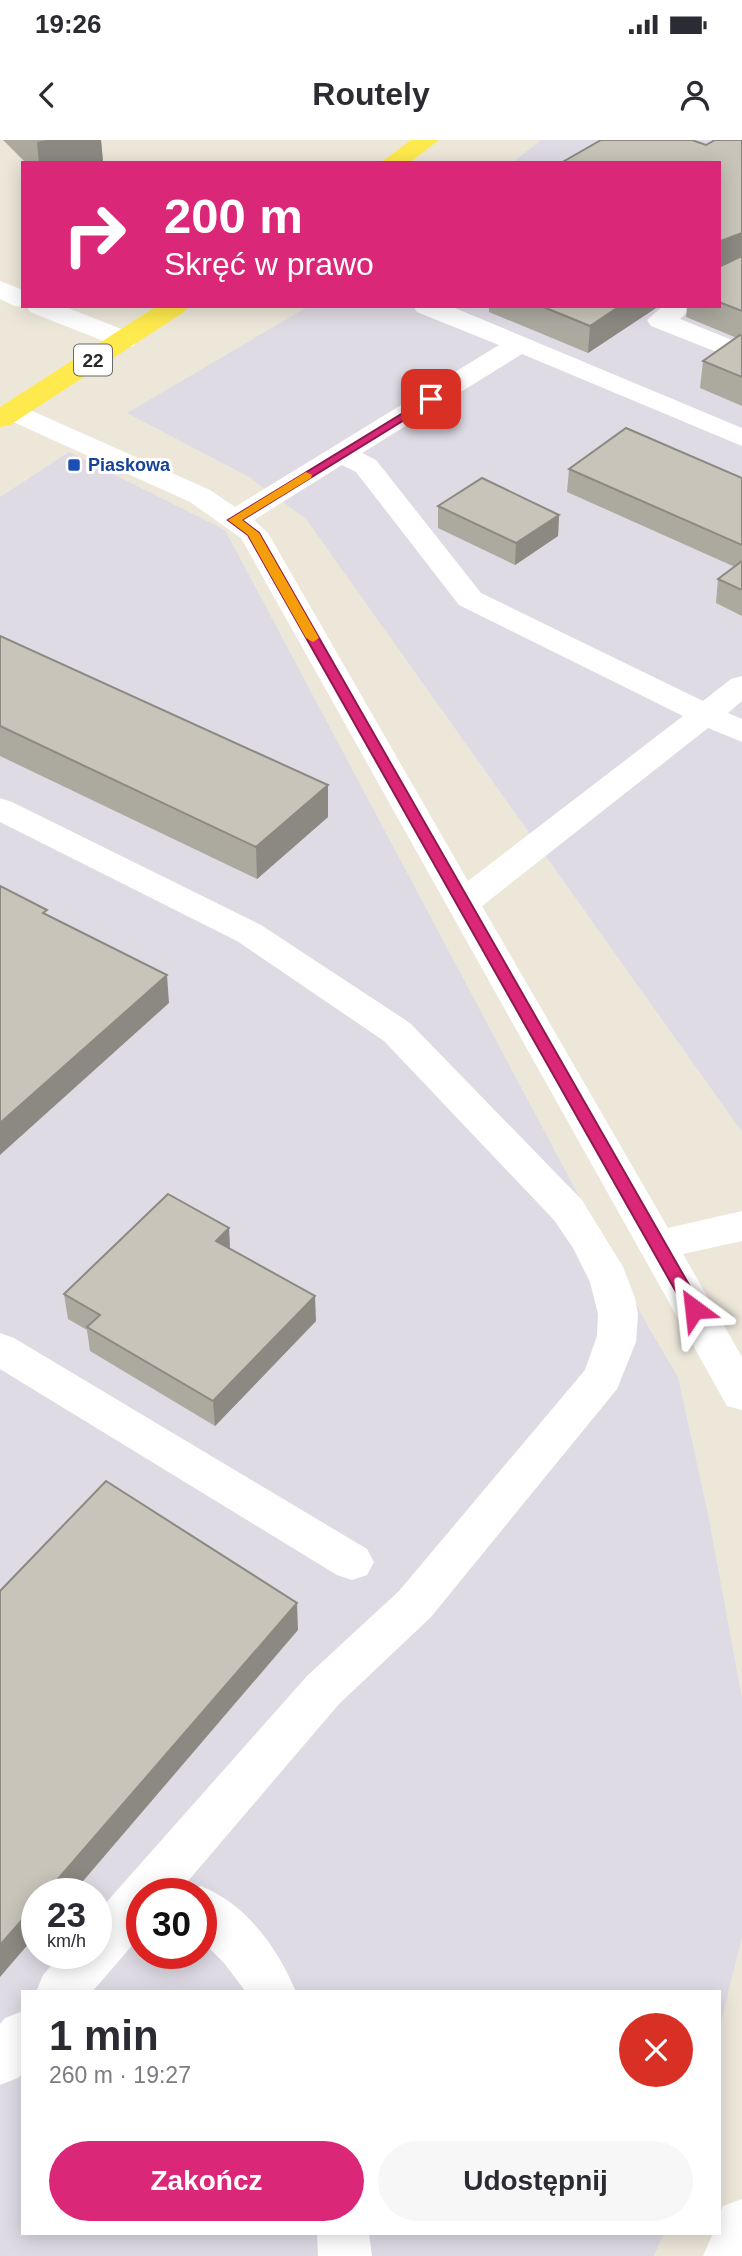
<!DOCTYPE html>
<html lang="pl">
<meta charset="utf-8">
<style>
:root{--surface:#fff;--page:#f7f7f7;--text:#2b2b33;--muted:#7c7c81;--accent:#db2777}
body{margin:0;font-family:Helvetica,sans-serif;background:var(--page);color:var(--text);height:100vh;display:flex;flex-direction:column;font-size:26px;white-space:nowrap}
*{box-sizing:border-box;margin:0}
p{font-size:23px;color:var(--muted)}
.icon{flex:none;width:38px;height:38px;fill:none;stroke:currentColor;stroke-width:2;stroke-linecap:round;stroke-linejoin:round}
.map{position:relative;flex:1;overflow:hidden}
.details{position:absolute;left:21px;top:1850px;width:700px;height:245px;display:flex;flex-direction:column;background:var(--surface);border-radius:0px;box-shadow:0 4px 18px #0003}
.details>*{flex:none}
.hud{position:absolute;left:21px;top:21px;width:700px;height:147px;border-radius:0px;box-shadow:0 4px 18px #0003;background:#db2777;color:#fff;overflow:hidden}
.speed{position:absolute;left:21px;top:1738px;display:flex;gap:14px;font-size:35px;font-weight:700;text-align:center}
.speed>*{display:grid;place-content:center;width:91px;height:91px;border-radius:50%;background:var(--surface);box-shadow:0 4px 18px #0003;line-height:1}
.speed small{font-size:18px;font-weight:400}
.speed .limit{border:10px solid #d22;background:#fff;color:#111}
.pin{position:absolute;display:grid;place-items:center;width:60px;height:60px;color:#fff;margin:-30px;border-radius:14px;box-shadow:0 4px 10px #0006}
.me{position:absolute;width:77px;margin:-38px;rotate:330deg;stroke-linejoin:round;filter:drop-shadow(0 0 5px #0008)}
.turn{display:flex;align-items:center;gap:24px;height:147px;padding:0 28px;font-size:32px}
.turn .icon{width:91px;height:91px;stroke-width:2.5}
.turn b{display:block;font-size:49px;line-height:60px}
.round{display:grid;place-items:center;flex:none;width:74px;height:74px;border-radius:37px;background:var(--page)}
.head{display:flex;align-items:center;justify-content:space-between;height:119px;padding:0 28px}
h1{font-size:42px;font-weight:700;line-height:52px}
.primary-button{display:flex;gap:14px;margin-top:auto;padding:14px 28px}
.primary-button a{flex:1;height:80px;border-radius:42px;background:var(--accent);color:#fff;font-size:28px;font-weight:700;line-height:80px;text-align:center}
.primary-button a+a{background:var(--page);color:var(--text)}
.status{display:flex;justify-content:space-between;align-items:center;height:49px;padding:0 35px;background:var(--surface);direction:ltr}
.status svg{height:19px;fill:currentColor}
header{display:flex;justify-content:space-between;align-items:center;height:91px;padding:0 28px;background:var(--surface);font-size:32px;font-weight:700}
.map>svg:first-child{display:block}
</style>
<div class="status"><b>19:26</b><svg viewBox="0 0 49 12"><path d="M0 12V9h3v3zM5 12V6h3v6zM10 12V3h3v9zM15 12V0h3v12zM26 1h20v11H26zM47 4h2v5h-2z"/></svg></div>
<header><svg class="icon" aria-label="back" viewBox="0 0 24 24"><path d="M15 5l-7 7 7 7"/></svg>Routely<svg class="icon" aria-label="person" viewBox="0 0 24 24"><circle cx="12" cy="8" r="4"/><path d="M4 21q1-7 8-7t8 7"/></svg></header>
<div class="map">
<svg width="742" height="2116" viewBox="0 0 742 2116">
<rect width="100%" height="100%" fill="#ede7da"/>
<g fill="#dfdbe5" fill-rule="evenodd">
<path d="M541 0H742V992L306 379 249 337 127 273 309 166H719V23H512Z"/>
<path d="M69 312 225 390 649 1188 678 1237 708 1374 742 1558V1797L719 1890V1852H23V2093H664L654 2116H0V357ZM37 1754H96V1813H37ZM142 1754H201V1813H142Z"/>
</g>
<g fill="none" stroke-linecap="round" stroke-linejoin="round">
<g fill="#fff" fill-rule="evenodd">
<path d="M0 141 23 150V166H63L134 194 138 200 134 206 125 208 116 206 30 172 27 167 14 166 0 159Z"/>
<path d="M413 166H450L742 288V306L522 214 362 313 376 320 481 453 703 561 731 539 742 536V561L728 573 742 579V602L708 588 482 766 668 1088 742 1071V1101L683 1114 742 1217V1270L727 1266 241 398 190 362 0 276 1 266 11 264 21 266 210 350 235 367 499 205 417 172ZM342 325 356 332 459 465 683 576 468 741 268 393 254 380Z"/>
<path d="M663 166H694L680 179 742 204V222L651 186 647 180Z"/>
<path d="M0 658 12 662 261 785 410 883 582 1060 623 1127 635 1158 638 1174 636 1202 617 1249 431 1477 339 1564 177 1754H142V1794L92 1852H36L43 1835 62 1813H96V1774L307 1536 399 1451 585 1230 597 1196 598 1174 590 1142 573 1108 554 1080 384 901 237 801 0 682Z"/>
<path d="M0 1193 14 1198 367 1409 374 1422 367 1435 352 1440 337 1435 0 1229Z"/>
<path d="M201 1746C246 1764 278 1808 296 1852H246L224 1823 201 1800V1754H184Z"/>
<path d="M23 1871V1933L18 1938 0 1945V1884L5 1878Z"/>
<path d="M742 2059V2116H703L713 2093H719V2076L723 2066Z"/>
<path d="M317 2093H369L372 2116H318Z"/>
</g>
<g fill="#ffea4d" fill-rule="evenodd">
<path d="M411 0H439L409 23H380Z"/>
<path d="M157 166H188L184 172 10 285 0 287V267Z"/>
</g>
</g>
<g fill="#aca99f">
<path d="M3 0H101L103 22 98 23H26Z"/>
<path d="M742 0V266L700 248 703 221 737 198 686 177 687 166H719V23L706 5Z"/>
<path d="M489 166H659L588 213 489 172Z"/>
<path d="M569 329 742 338V476L716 463 718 439 735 427 567 352Z"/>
<path d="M438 366 559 375 558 396 515 425 438 388Z"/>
<path d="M0 496 328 677 257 739 0 616Z"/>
<path d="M229 1088 230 1109 316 1181 215 1286 90 1211 87 1190 68 1179 64 1154Z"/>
</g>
<g fill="#8c8982">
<path d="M46 0H101L103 22 98 23H39L37 2Z"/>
<path d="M742 93V118L719 127 721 101Z"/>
<path d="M620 166H659L588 213 590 186Z"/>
<path d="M559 375 558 396 515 425 516 403Z"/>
<path d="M328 645V677L257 739 256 707Z"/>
<path d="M167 835 169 863 0 1015V983Z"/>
<path d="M229 1088 230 1113 216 1101Z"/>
<path d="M315 1156 316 1181 215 1286 213 1261Z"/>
<path d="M297 1463 298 1490 72 1754H45Z"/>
<path d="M37 1763V1794L0 1837V1805Z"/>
</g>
<g fill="#c8c4b9" stroke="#8c8982" stroke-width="2">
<path d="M601 0H692L706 5 715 0H742V93L721 101V126L742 116V171L719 162V23H561Z"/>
<path d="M541 166H620L590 186Z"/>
<path d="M740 195 742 196V237L703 221Z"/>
<path d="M626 288 742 338V405L569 329Z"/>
<path d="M482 338 559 375 516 403 438 366Z"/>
<path d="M742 421V450L718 439Z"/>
<path d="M0 496 328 645 256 707 0 586Z"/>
<path d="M0 746 47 770 43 773 167 835 0 983Z"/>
<path d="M168 1054 229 1088 216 1101 315 1156 213 1261 87 1187 100 1175 64 1154Z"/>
<path d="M106 1341 297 1463 45 1754H37V1763L0 1805V1451Z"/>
</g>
<path fill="#db2777" stroke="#8e194d" stroke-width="2" d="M431 256 437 259 435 261 242 380 259 393 700 1164 702 1169 700 1173H688L248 395 228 380Z"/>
<path fill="#f59e0b" d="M306 332 312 335 311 338 242 380 259 393 319 498 313 502 306 498 248 395 228 380Z"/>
<rect fill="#1a4fb4" stroke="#fff" stroke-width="2.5" x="67" y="318" width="14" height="14" rx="3.5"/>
<g text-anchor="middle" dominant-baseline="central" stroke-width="6" stroke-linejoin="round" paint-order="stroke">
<g font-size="18" font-weight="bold" fill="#164399" stroke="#fff" text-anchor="start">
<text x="88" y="325">Piaskowa</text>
</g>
<rect fill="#fff" stroke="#696969" stroke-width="2" x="74" y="204.5" width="38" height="31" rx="5"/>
<g font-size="19" font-weight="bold" fill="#292929">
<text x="93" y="220">22</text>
</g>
</g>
</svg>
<div class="speed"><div>23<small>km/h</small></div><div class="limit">30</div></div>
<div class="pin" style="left:431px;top:259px;background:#d93025"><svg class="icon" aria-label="arrive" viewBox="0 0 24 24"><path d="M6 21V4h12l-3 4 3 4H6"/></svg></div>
<svg class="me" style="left:694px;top:1169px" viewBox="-20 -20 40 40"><path d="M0-17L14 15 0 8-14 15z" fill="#db2777" stroke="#fff" stroke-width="4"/></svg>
<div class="hud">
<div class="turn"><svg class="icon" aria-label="right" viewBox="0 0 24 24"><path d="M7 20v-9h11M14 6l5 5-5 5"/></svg><div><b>200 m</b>Skręć w prawo</div></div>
</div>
<section class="details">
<div class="head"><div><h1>1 min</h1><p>260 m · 19:27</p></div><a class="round" style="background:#d93025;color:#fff"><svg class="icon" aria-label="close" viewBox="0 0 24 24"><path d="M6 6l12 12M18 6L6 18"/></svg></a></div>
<div class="primary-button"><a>Zakończ</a><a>Udostępnij</a></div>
</section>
</div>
